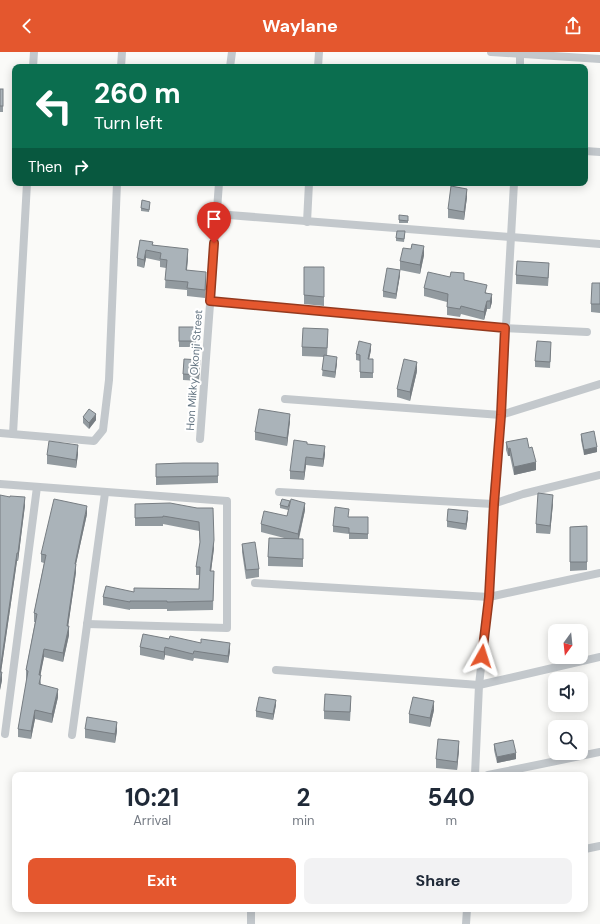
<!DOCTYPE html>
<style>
:root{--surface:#fff;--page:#f2f2f3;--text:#1f2937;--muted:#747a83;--accent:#e4572e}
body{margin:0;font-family:"DM Sans",sans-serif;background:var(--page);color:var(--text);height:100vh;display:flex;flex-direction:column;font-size:15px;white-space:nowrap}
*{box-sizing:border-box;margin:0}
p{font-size:13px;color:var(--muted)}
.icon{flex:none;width:22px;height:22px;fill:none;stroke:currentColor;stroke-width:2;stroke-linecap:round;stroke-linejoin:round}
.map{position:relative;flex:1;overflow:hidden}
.side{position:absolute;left:12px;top:720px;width:576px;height:140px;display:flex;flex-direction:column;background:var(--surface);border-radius:8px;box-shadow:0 2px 10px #0003}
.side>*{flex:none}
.guide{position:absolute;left:12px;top:12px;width:576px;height:122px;border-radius:8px;box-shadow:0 2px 10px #0003;background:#0b6e4f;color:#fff;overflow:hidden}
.needle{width:26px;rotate:195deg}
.fabs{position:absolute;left:548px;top:572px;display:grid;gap:8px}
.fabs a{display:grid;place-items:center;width:40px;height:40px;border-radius:8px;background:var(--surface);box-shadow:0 2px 10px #0003;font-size:20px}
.pin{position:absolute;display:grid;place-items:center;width:34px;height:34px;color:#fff;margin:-41px -17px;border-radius:50% 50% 50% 0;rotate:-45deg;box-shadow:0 0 4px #0007}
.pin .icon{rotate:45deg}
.me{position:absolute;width:44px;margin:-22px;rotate:6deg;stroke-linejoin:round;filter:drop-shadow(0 0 3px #0008)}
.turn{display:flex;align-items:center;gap:14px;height:84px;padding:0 16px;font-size:18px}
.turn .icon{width:52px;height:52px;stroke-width:2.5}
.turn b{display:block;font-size:28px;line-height:34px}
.then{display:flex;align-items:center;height:38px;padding:0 16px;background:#0003;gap:8px;font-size:15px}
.eta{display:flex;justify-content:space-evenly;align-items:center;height:68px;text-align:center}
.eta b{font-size:24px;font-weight:700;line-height:28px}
.primary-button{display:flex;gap:8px;margin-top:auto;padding:8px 16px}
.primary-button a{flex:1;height:46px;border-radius:8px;background:var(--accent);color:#fff;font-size:16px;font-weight:700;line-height:46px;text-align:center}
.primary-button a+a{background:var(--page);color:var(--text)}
header{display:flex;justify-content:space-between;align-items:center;height:52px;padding:0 16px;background:var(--accent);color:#fff;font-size:18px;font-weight:700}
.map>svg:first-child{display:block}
</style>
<header><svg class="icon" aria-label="back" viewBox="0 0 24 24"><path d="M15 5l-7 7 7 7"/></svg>Waylane<svg class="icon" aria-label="share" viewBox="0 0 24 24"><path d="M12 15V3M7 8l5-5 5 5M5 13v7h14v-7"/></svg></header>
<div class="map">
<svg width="600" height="872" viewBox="0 0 600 872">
<rect width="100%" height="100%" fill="#fafaf8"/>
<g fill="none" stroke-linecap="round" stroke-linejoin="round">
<g stroke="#c3c8cc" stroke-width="8">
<path d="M491 0 600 7"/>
<path d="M33 15 34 0"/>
<path d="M121 15 122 0"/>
<path d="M230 15 232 0"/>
<path d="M318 15 319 0"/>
<path d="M520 15V0"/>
<path d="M585 99 600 100"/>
<path d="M216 162 600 192"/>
<path d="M307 170 309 131"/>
<path d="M210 249 505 276 587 280"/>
<path d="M285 347 501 363 600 332"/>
<path d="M0 381 94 389 103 378 109 328 117 131"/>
<path d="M13 382 27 131"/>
<path d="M200 387 219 131"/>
<path d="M0 432 227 449V576L87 572"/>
<path d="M279 440 493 452 523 442 600 423"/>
<path d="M255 531 489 545 600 521"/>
<path d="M276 618 479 633 600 605"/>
<path d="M5 682 37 435"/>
<path d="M72 683 105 441"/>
<path d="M475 723 479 633 489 545 493 452 501 363 514 131"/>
<path d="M488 723 600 700"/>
<path d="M585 797 600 794"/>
<path d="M251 857V872"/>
<path d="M466 872 467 857"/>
</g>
</g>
<g fill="#929a9f">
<rect x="0" y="37" width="3" height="23"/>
<path d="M467 145 464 168 448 166V157Z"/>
<path d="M150 153 149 160 141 159V156Z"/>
<path d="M408 167V171H399V168Z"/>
<path d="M405 182 404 190 396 189V186Z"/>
<path d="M140 188 188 205 187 218 206 228 205 246 187 244V238L165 236 166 216 160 215V209L146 206 144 216 137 214V206Z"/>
<path d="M424 203 420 222 400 218V209Z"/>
<path d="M304 215H324V254L304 252Z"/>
<path d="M549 220 548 234 516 232V223Z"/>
<path d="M400 223 396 247 383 245V239Z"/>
<path d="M450 225 464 228 487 241 492 250 490 257H487L484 268 461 262 460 265 447 263V250L424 244V236Z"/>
<path d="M600 231V261L591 260V252Z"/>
<rect x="179" y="275" width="17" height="20"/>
<path d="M328 286 327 304 337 311 335 326 322 324 324 305 302 304V295Z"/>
<path d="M551 296 550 316 535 315V309Z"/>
<path d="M371 298 369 307H373V326H360V309L356 308V302Z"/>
<path d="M200 313 199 329 183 328V322Z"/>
<path d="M417 319 410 349 397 345V337Z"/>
<path d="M83 365 96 368 89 377 83 371Z"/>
<path d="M290 369 287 394 255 388V380Z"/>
<path d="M581 382 597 400 584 403 581 388Z"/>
<path d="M506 390 529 396 536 418 514 423 510 404H508L506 398Z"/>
<path d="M307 392 325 402 323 415 306 413 304 428 290 427V419Z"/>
<path d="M78 402 76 416 47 412V403Z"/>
<path d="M218 411V431L156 433V412Z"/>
<path d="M0 443 25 453 18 509H17L1 620 2 628 0 638Z"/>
<path d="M290 451 288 458 280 456V453Z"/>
<path d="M553 451 550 482 536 481V472Z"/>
<path d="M135 452 197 456 214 496 211 519H214L213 558 167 559V557H130V558L103 553V545L134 540 199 537 200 523H196V515L200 491 199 479 163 472V474H135Z"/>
<path d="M305 458 299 487 303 496V515L268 514V505L288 487 261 480V472Z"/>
<path d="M87 462 76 512V520L68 574 69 583 63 610 44 605 40 623 41 632 58 645 52 671 35 667 31 687 18 685V677L27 627H26V618L35 570H34V561L44 511 41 510V502Z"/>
<path d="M348 465H368V487H349V482L333 480V474Z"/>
<path d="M468 465 466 478 447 475V469Z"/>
<path d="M587 474V518L570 519V475Z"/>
<path d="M242 492 259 517V525L246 527 242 500Z"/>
<path d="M169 587 230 599 228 611 194 606 193 609 165 603 164 608 140 603V595Z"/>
<path d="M351 652 350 669 324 667V659Z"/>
<path d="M276 653 273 668 256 665V659Z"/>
<path d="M434 658 430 675 409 671V662Z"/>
<path d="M85 677 117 679 115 691 85 686Z"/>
<path d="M494 692 516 707 497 711 494 698Z"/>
<path d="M459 698 457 718 436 716V707Z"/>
</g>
<g fill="#777d82">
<path d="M467 137V145L464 168V160Z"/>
<path d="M424 194V203L420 222V213Z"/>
<path d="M188 197V205L186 226V218Z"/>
<path d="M146 198V206L144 216V208Z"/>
<path d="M400 218V223L396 247V242Z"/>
<path d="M206 220V228L205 246V238Z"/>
<path d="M492 242V250L490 257V249Z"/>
<path d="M487 249V257L484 268V260Z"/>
<path d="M371 292V298L368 312V307Z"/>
<path d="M337 305V311L335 326V320Z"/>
<path d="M417 310V319L410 349V340Z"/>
<path d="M96 362V368L89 377V371Z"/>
<path d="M290 362V369L287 394V386Z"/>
<path d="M78 393V402L76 416V408Z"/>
<path d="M325 394V402L323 415V407Z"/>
<path d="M597 395V400L584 403V398Z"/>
<path d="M510 396V404H508V397Z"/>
<path d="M306 405V413L304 428V420Z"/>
<path d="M536 410V418L514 423V415Z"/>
<path d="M553 443V451L550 482V474Z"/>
<path d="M25 445V453L18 509V501Z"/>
<path d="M305 451V458L298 489V482Z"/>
<path d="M87 454V462L76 512V520L67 582V574L75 512Z"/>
<path d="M468 459V465L466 478V472Z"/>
<path d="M214 488V496L210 527V519Z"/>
<path d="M17 501V509L0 627V619Z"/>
<path d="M69 574V583L63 610V601Z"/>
<path d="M230 591V599L228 611V604Z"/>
<path d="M165 595V603L164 608V600Z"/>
<path d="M44 597V605L39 631V623Z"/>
<path d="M2 620V628L0 638V630Z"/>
<path d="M58 637V645L52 671V662Z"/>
<path d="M276 648V653L273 668V662Z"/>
<path d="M434 649V658L430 675V666Z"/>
<path d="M35 658V667L31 687V679Z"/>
<path d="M117 670V679L115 691V682Z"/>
<path d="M459 689V698L457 718V710Z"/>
<path d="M516 701V707L497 711V705Z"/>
</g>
<g fill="#aab3b9" stroke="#777d82">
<rect x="0" y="37" width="3" height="17"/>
<path d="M451 134 467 137 464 160 448 157Z"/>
<path d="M142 148 150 150 149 158 141 156Z"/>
<path d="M399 163 408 164V169L399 168Z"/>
<path d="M397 179H405L404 187 396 186Z"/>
<path d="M140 188 153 190 152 193 188 197 186 218 206 220 205 238 187 236 188 230 165 228 167 208 160 207 161 201 146 198 144 208 137 206Z"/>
<path d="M412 192 424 194 420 213 400 209 403 196 411 197Z"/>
<path d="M517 209 549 211 548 226 516 223Z"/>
<path d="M304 215H324V245L304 243Z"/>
<path d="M387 216 400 218 396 242 383 239Z"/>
<path d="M428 220 450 225 451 220 464 221V228L487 233 485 241 492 242 490 249H487L484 260 461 254 460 257 447 255 448 242 424 236Z"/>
<path d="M592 231H600V252H591Z"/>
<rect x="179" y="275" width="17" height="14"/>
<path d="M303 276 328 277 327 296 302 295Z"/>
<path d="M359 289 371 292 368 307H373V321L360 320V303L356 302Z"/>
<path d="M537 289 551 290 550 310 535 309Z"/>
<path d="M324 303 337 305 335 320 322 318Z"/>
<path d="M184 307 200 308 199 323 183 322Z"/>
<path d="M404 307 417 310 410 340 397 337Z"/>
<path d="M89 357 96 362 89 371 83 365Z"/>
<path d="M259 357 290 362 287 386 255 380Z"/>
<path d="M594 379 597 395 584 398 581 382Z"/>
<path d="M527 386 529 396 532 395 536 410 514 415 510 396 508 397 506 390Z"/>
<path d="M294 388 307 390V392L325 394 323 407 306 405 304 420 290 419Z"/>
<path d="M49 389 78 393 76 408 47 403Z"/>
<path d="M183 411H218V424L156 425V412Z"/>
<path d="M538 441 553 443 550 474 536 472Z"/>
<path d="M0 443 10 445V444L25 445 18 501H17L0 619Z"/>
<path d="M54 447 87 454 75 512H76L67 574H69L63 601 44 597 39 623H41L39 632 58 637 52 662 35 658 31 679 18 677 28 619 26 618 37 562 34 561 46 503 41 502Z"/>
<path d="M282 447 290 449 288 455 280 453Z"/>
<path d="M291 447 305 451 298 482 261 472 264 459 287 464Z"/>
<path d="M170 451 197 456H213L214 488 210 519H214L213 549 167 550V549H130V550L103 545 106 534 134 540V536L199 537 200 515H196L200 490 199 470 163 464V465L135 466V452Z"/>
<path d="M335 455 349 457 348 465H368V482L349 481V476L333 474Z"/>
<path d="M448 457 468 459 466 472 447 469Z"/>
<path d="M587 474V510H570V475Z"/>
<path d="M269 486 303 487V507L268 505Z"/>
<path d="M255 490 259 517 246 518 242 492Z"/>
<path d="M143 582 169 587 170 584 201 591V587L230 591 228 604 194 599 193 602 165 595 164 600 140 595Z"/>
<path d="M0 620H2L0 630Z"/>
<path d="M325 642 351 644 350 660 324 659Z"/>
<path d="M259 645 276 648 273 662 256 659Z"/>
<path d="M413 645 434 649 430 666 409 662Z"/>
<path d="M87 665 117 670 115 682 85 677Z"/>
<path d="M438 687 459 689 457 710 436 707Z"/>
<path d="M513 688 516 701 497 705 494 692Z"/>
</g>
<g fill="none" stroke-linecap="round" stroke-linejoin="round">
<g stroke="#94391e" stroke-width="10">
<path id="route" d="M214 191 210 249 505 276 501 363 494 452 489 545 482 604"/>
</g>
<use href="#route" stroke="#e4572e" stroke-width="7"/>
</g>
<g text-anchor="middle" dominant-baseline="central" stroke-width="4" stroke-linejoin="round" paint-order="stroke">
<g font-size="11" fill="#657683" stroke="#fff">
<text transform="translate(194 318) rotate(-86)">Hon Mikky Okonji Street</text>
</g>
</g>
</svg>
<div class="fabs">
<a><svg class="needle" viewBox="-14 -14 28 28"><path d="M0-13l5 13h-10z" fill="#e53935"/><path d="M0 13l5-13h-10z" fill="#747a83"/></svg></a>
<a><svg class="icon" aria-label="sound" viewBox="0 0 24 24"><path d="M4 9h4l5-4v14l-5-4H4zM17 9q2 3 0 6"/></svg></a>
<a><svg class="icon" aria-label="search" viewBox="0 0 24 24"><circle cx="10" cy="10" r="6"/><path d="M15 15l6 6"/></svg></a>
</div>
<div class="pin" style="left:214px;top:191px;background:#d93025"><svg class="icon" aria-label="arrive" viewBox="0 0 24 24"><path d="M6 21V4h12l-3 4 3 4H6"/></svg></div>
<svg class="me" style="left:482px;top:604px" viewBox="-20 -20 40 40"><path d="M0-17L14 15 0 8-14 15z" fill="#e4572e" stroke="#fff" stroke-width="4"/></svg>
<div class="guide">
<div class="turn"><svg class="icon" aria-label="left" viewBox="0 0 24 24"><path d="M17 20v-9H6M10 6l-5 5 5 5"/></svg><div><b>260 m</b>Turn left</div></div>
<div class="then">Then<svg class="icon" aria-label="right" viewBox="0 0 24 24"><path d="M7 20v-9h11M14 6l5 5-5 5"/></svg></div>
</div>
<section class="side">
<div class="eta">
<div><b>10:21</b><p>Arrival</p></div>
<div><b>2</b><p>min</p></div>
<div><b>540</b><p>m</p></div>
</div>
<div class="primary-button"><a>Exit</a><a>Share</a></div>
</section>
</div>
